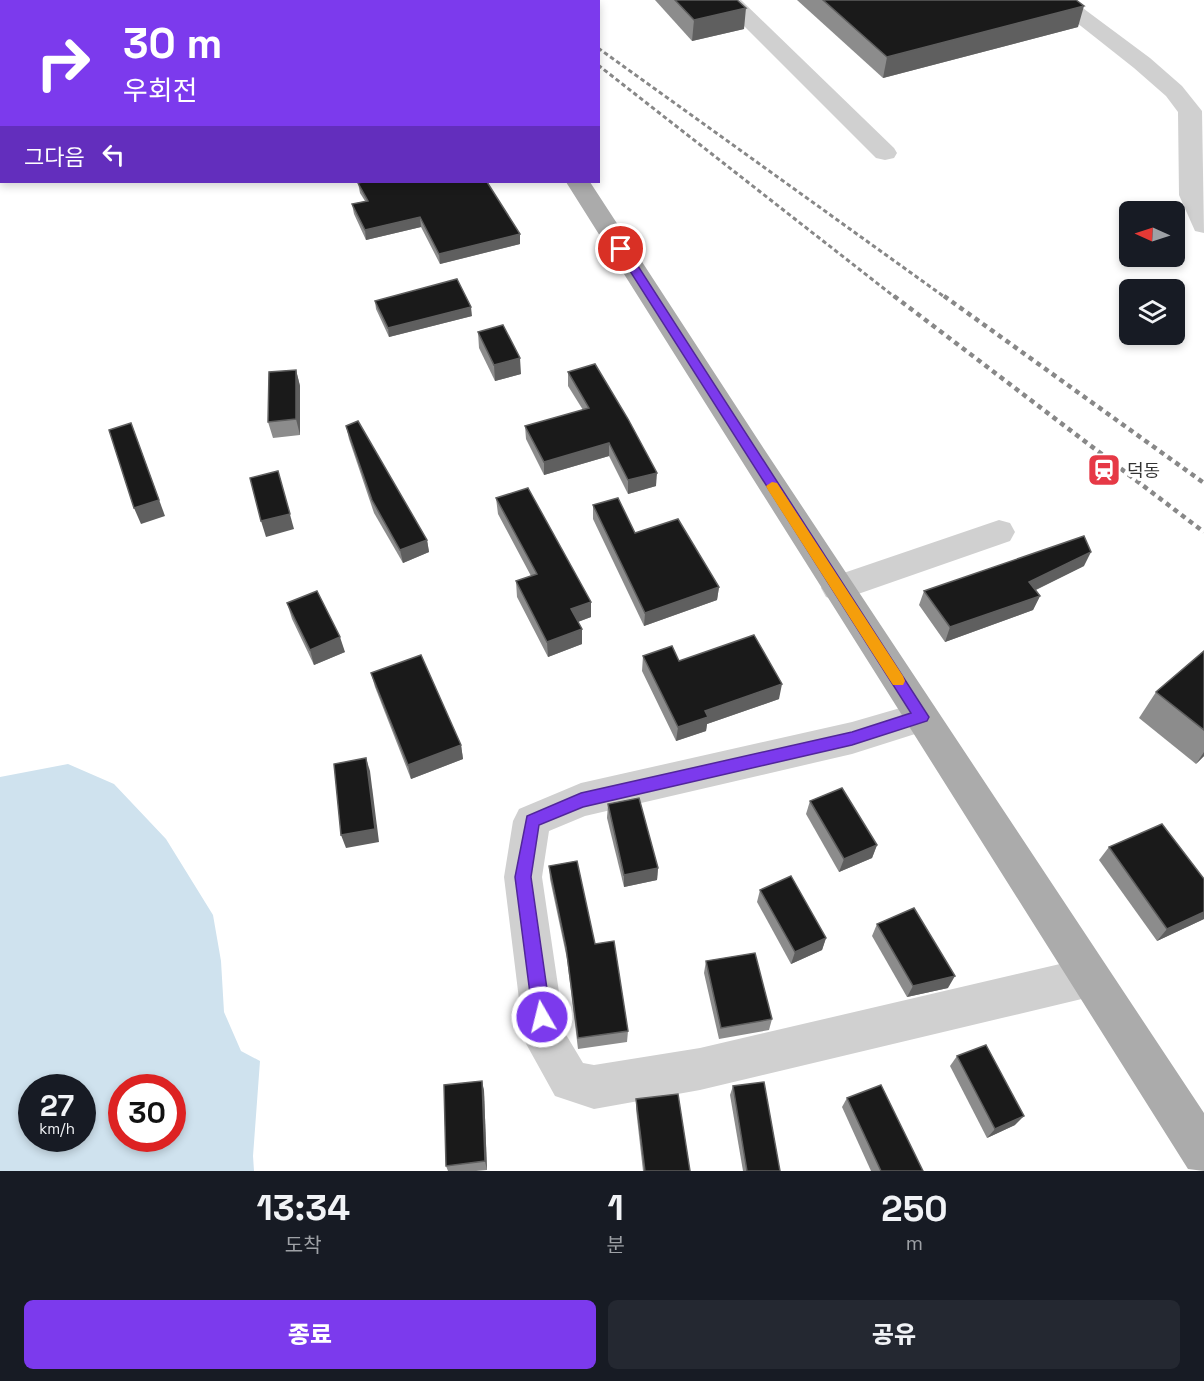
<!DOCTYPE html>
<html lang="ko">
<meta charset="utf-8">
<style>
:root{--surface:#171b24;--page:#242831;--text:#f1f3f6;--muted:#9ea1a6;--accent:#7c3aed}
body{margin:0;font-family:"Space Grotesk","Noto Sans KR",sans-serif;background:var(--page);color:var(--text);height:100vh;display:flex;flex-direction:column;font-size:22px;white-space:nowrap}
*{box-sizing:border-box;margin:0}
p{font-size:20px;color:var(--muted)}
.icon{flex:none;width:33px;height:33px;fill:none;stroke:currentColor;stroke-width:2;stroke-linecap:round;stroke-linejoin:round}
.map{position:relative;height:1171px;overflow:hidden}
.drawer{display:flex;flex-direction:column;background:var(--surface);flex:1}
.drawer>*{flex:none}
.hud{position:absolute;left:0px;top:0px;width:600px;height:183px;box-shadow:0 3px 9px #0003;background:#7c3aed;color:#fff;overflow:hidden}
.needle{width:39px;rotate:273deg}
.tools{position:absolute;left:1119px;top:201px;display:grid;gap:12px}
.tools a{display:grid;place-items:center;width:66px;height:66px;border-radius:9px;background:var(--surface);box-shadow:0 3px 9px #0003;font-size:30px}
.speed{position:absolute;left:18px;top:1074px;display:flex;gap:12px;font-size:30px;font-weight:700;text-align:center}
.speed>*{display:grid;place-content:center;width:78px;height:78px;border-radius:50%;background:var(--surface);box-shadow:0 3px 9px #0003;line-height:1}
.speed small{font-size:15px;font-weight:400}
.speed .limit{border:9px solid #d22;background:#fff;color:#111}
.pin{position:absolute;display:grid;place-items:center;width:51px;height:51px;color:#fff;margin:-26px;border:3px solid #fff;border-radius:50%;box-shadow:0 2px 6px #0007}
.me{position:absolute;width:66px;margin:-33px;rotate:352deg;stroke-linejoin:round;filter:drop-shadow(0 0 4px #0008)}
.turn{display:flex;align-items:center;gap:21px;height:126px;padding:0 24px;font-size:27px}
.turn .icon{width:78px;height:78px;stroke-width:2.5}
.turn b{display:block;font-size:42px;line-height:51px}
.then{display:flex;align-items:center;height:57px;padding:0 24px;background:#0003;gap:12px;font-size:22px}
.eta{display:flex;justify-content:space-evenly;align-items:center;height:102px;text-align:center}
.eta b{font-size:36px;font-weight:800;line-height:42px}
.action{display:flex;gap:12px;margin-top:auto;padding:12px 24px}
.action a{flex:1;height:69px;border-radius:9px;background:var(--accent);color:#fff;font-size:24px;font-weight:800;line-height:69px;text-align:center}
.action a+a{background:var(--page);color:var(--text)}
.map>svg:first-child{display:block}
</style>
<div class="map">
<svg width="1204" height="1171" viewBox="0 0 1204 1171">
<rect width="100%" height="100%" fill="#fff"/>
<path fill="#cfe2ee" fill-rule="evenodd" d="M68 764 114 784 166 839 213 915 221 961 224 1012 241 1051 260 1061 253 1156 254 1171H0V777ZM32 1088H82V1138H32ZM122 1088H172V1138H122Z"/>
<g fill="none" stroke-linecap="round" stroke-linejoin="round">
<g fill="#d0d0d0" fill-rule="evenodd">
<path d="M718 0H741L894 148 897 153 894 158 885 160 876 158Z"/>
<path d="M1048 0H1072L1150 58 1182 86 1202 111 1204 233 1195 231 1179 195 1178 112 1166 96 1134 68Z"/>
<path d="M999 520 1010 523 1015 532 1010 541 838 601 826 597 821 588 826 579Z"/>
<path d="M921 702 934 706 939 717 934 728 852 754 585 816 549 831 542 877 565 1033 583 1063 594 1065 700 1048 1090 957 1104 963 1110 977 1104 991 1090 997 700 1090 594 1109 555 1096 524 1040 504 877 513 821 519 809 581 783 852 722Z"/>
</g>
<g fill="#ababab" fill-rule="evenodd">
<path d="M443 0H465V2H444Z"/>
<path d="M566 182H590L764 449 1204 1113V1171L1188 1169Z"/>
</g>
<g stroke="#888" stroke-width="3" stroke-dasharray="4.5 3" stroke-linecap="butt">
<path d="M525 0 528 2"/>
<path d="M598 48 946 298"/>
<path d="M598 65 896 298"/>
</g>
<g stroke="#888" stroke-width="4.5" stroke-dasharray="5 4.5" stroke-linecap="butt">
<path d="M894 296 1204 532"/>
<path d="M944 296 1204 483"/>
</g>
</g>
<g fill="#8c8c8c">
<path d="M655 0H737L744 29 692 41Z"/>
<path d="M797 0H1076L1078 27 883 78Z"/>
<path d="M358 183 520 234V244L440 264 421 227 366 240 354 214 352 204 365 201 360 193Z"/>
<path d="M375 301 472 316 389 337 376 309Z"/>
<path d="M478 332 521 374 495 381 479 348Z"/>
<path d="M296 370 300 386V435L273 438 268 422Z"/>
<path d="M568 372 656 486 628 494 609 456 544 475 526 439 525 426 583 410 568 386Z"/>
<path d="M346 426 427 540 429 552 403 563 374 513 349 439Z"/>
<path d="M496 498 591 602V617L578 622 582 644 548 657 517 597 516 581 531 576 498 514Z"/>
<path d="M593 505 719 587 717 600 644 626 593 519Z"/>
<path d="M1084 566 1036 590 1040 596 1033 610 945 642 919 605 924 591Z"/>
<path d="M287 603 345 652 314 665 292 619Z"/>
<path d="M1204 651V756L1196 764 1139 718 1156 692Z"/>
<path d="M643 656 679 661 779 699 707 724 706 731 676 741 642 671Z"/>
<path d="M371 673 461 745 463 759 411 779 375 687Z"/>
<path d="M810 801 877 845 872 858 839 872 806 814Z"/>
<path d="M608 804 658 868 657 880 624 887 607 818Z"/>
<path d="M1109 847 1204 919 1157 941 1099 860Z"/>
<path d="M549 866 595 944 628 1031 627 1042 578 1049 567 959 550 879Z"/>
<path d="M760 890 826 938 822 950 791 964 757 902Z"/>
<path d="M877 924 948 988 907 997 872 936Z"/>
<path d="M706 961 772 1019 769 1030 719 1039 704 973Z"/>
<path d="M957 1056 1015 1125 987 1138 950 1066Z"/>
<path d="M482 1081 484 1091 487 1170 476 1171H448L446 1166Z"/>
<path d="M733 1086 780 1171H743L730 1095Z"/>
<path d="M847 1098 923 1171H871L842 1107Z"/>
<path d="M636 1099 690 1171H643L636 1109Z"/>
</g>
<g fill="#5f5f5f">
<path d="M1084 6 1078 27 883 78 887 57Z"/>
<path d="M746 8 744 29 692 41 694 20Z"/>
<path d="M420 217 421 227 366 240 365 230Z"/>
<path d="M520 234V244L440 264 439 254Z"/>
<path d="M471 307 472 316 389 337 388 328Z"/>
<path d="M520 358 521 374 495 381 494 365Z"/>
<path d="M296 370 300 386V435L296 419Z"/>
<path d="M131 423 165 516 141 524 134 508Z"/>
<path d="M609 443V456L544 475V462Z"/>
<path d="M278 471 294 529 266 537 261 521Z"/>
<path d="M657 473 656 486 628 494V480Z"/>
<path d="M427 540 429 552 403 563 400 550Z"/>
<path d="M1091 552 1084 566 1023 596 1029 582Z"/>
<path d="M719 587 717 600 644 626 645 613Z"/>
<path d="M1040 596 1033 610 945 642 950 627Z"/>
<path d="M591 602V617L572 624 571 609Z"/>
<path d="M582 629V644L548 657 547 642Z"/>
<path d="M340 637 345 652 314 665 310 650Z"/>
<path d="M782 684 779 699 707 724 706 731 676 741 678 727 705 711Z"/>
<path d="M461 745 463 759 411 779 408 765Z"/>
<path d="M1204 752V756L1196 764Z"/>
<path d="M366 758 370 771 379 842 346 848 341 835Z"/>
<path d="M877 845 872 858 839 872 844 859Z"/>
<path d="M658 868 657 880 624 887V875Z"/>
<path d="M1204 912V919L1157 941 1167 929Z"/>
<path d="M826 938 822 950 791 964 795 952Z"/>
<path d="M955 976 948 988 907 997 913 986Z"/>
<path d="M482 1081 484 1091 487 1170 485 1161Z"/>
<path d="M1024 1116 1015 1125 987 1138 995 1129Z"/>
</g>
<g fill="#1a1a1a" stroke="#5f5f5f" stroke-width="1.5">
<path d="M187 0H220V2H188Z"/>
<path d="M675 0H737L746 8 694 20Z"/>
<path d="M823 0H1076L1084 6 887 57Z"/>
<path d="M363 182H487L520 234 439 254 420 217 365 230 352 204 368 201 358 183Z"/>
<path d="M457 279 471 307 388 328 375 301Z"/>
<path d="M503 325 520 358 494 365 478 332Z"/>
<path d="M595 364 628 419 657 473 628 480 609 443 544 462 525 426 589 408 568 372Z"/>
<path d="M296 370V419L268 422 269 372Z"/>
<path d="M358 421 427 540 400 550 372 500 346 426Z"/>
<path d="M131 423 159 500 134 508 109 430Z"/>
<path d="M278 471 290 514 261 521 250 478Z"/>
<path d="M528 488 591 602 571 609 582 629 547 642 516 581 537 574 496 498Z"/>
<path d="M618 498 635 533 678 519 719 587 645 613 593 505Z"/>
<path d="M1084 536 1091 552 1029 582 1040 596 950 627 924 591Z"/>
<path d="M317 591 340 637 310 650 287 603Z"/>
<path d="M754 635 782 684 705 711 708 717 678 727 643 656 672 646 679 661Z"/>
<path d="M1204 651V730L1156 692Z"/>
<path d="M421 655 461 745 408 765 371 673Z"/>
<path d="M366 758 375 829 341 835 334 764Z"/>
<path d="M842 788 877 845 844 859 810 801Z"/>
<path d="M639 798 658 868 624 875 608 804Z"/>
<path d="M1162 824 1204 879V912L1167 929 1109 847Z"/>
<path d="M577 861 595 944 614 941 628 1031 578 1038 566 947 549 866Z"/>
<path d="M791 876 826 938 795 952 760 890Z"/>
<path d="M914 908 955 976 913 986 877 924Z"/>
<path d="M755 953 772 1019 721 1028 706 961Z"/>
<path d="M986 1045 1024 1116 995 1129 957 1056Z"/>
<path d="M482 1081 485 1161 446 1166 444 1085Z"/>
<path d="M764 1082 780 1171H747L733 1086Z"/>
<path d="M881 1085 923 1171H881L847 1098Z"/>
<path d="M678 1094 690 1171H645L636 1099Z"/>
</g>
<path fill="#7c3aed" stroke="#51269a" stroke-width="1.5" d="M621 246 627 249 929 717 927 721 852 745 583 807 539 825 531 877 551 1017 548 1023 542 1026 536 1023 533 1017 515 877 527 816 581 793 852 732 911 713 616 249Z"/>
<path fill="#f59e0b" d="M772 482 777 483 903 676 905 681 903 685H893L768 490 766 486Z"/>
<defs>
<g id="station-square" transform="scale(1.725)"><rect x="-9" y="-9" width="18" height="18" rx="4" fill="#e63946" stroke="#fff"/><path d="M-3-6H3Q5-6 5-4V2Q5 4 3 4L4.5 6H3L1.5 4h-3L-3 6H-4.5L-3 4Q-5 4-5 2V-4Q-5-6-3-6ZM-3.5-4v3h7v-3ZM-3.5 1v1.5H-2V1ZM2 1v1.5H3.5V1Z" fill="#fff"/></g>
</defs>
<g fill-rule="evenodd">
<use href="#station-square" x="1104" y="470"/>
</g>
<g text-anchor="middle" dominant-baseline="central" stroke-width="6" stroke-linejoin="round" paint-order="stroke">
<g font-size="18" fill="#333" stroke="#fff" text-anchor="start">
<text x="1127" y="470">덕동</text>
</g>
</g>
</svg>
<div class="tools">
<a><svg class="needle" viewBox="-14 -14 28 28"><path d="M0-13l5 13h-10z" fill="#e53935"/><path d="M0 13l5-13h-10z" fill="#9ea1a6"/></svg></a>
<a><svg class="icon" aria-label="layers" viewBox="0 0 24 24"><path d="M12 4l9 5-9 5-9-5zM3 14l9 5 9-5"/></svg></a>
</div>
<div class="speed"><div>27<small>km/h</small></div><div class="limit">30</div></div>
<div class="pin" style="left:621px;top:249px;background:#d93025"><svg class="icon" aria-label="arrive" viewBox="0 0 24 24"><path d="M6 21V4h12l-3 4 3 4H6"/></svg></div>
<svg class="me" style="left:542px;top:1017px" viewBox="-20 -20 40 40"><circle r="17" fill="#7c3aed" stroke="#fff" stroke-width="3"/><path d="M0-11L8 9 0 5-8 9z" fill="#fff"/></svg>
<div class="hud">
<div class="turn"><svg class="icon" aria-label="right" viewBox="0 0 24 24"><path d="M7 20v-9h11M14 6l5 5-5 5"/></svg><div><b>30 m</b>우회전</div></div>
<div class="then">그다음<svg class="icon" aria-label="left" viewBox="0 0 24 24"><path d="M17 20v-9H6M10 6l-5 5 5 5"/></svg></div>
</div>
</div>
<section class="drawer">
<div class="eta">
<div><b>13:34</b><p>도착</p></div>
<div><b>1</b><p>분</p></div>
<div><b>250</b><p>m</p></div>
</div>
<div class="action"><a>종료</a><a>공유</a></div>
</section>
